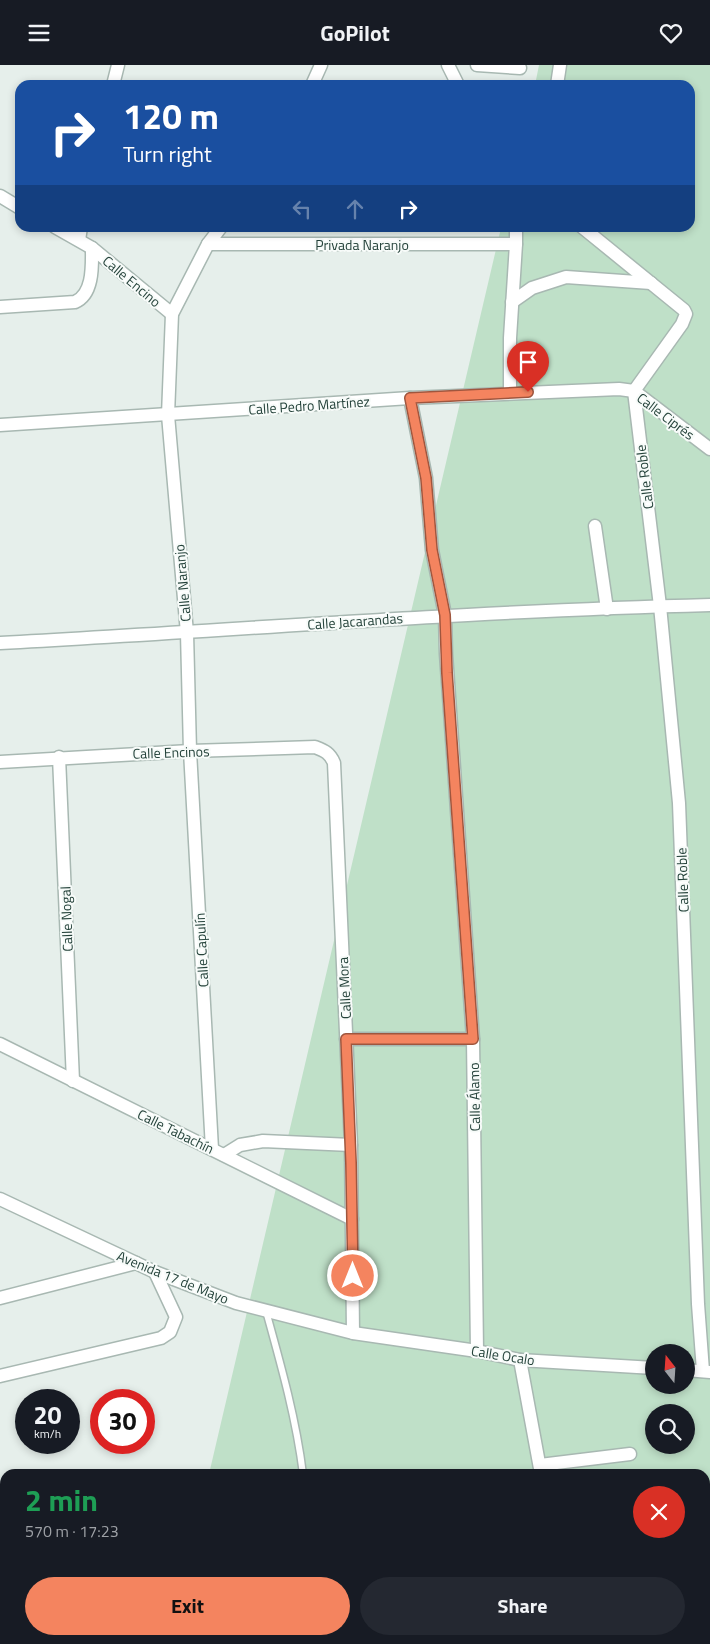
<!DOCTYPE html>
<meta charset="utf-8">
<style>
:root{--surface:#171b24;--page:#242831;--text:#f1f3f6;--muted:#9ea1a6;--accent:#f4845f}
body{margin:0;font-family:"Titillium Web",sans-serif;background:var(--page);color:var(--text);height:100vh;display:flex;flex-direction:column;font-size:19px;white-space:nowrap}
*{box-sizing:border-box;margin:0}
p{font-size:16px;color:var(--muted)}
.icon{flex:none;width:28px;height:28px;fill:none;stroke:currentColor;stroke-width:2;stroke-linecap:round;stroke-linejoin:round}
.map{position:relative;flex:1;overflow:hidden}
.side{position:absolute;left:0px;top:1404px;width:710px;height:176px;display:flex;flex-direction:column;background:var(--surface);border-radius:15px 15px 0 0;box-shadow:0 2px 8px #0003}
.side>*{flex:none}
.top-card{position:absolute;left:15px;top:15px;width:680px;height:152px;border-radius:15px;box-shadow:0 2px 8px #0003;background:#1a4fa0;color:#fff;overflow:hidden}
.needle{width:32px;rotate:343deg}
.fabs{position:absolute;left:645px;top:1279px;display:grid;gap:10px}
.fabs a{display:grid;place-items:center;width:50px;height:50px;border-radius:50%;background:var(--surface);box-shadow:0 2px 8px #0003;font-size:25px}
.speed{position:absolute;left:15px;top:1324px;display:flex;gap:10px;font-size:25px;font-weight:700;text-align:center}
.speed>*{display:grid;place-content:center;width:65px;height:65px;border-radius:50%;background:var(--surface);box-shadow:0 2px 8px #0003;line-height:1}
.speed small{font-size:12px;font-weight:400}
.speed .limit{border:8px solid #d22;background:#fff;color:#111}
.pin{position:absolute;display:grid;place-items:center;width:42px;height:42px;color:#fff;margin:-51px -21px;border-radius:50% 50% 50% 0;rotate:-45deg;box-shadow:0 0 5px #0007}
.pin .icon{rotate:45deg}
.me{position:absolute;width:55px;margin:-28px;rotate:0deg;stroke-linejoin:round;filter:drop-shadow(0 0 4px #0008)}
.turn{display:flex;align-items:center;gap:18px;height:105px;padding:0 25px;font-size:22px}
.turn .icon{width:65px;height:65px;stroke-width:2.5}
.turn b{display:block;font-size:35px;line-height:42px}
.lanes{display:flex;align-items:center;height:48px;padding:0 25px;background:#0003;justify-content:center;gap:25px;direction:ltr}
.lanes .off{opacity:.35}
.round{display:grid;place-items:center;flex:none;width:52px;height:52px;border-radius:26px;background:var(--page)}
.overview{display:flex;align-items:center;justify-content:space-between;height:85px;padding:0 25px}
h1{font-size:30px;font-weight:700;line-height:38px;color:#1e9e55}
.cta{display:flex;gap:10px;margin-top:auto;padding:10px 25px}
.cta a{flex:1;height:58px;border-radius:30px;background:var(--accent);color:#111;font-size:20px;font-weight:700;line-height:58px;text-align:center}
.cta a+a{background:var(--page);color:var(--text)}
header{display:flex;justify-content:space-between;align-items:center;height:65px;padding:0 25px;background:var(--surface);font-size:22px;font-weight:700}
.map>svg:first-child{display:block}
</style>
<header><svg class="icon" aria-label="menu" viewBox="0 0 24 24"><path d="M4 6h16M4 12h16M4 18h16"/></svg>GoPilot<svg class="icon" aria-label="heart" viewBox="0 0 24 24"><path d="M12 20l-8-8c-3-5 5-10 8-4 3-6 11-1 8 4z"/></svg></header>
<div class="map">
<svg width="710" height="1579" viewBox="0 0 710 1579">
<rect width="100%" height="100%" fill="#e6efeb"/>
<path fill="#bfe0c8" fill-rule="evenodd" d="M539 0H710V1579H169L170 1575H705V1409H209L501 163 690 162V20H535ZM654 1288H686V1320H654ZM654 1348H686V1380H654Z"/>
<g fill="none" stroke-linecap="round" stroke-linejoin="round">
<g stroke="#a8b8b2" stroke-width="9">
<path id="lane" d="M266 1246C281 1300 296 1353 303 1409"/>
</g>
<g stroke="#a8b8b2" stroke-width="15">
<g id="street">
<path d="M448 0 458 20"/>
<path d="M477 0 520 3"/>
<path d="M113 20 118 0"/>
<path d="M312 20 321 0"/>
<path d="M557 20 560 0"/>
<path d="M0 131 20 143"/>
<path d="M55 162 92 183 172 249"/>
<path d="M582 162 684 245 686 249 682 259 634 326 660 541 679 738 698 1239 703 1306"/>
<path d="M79 175 81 162"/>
<path d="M208 179H516"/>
<path d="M512 237 532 223 566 212 651 218"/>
<path d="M0 242 75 237C94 229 92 199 92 183"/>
<path d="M510 328V273L516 179V162"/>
<path d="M410 333 426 413 432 485 445 550 446 589 473 974 477 1286"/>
<path d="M0 360 410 333 619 324 634 326 710 384"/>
<path d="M595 461 607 544"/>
<path d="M0 578C237 565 473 546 710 540"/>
<path d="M59 692 73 1016"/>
<path d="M0 697 190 686 315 682C325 686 330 688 334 698L351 1080 353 1268"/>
<path d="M346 974H473"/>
<path d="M0 979 352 1154"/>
<path d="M212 1084 190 686 187 568 168 350 172 249 208 179 221 162"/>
<path d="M224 1090 240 1080 263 1076 351 1080"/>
<path d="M0 1134 155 1207 236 1238 353 1268 477 1286 520 1295 654 1303"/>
<path d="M0 1233 136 1198"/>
<path d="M520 1295 541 1409"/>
<path d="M686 1305 710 1307"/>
<path d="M0 1311 161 1273 170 1267 176 1252 155 1207"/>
<path d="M540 1400 630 1389"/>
</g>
</g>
<use href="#lane" stroke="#fff" stroke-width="6"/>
<use href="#street" stroke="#fff" stroke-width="12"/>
</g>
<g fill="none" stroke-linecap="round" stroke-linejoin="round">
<g stroke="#9f563e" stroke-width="12">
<path id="route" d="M353 1211 351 1098 346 974H473L447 608 445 550 432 485 426 413 410 333 528 327"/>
</g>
<use href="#route" stroke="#f4845f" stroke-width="9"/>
</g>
<g text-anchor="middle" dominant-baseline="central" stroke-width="4" stroke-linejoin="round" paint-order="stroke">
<g font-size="14" fill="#24423a" stroke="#f7fbf9">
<text x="362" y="179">Privada Naranjo</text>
<text transform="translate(132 216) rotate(40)">Calle Encino</text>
<text transform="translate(309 340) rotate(-4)">Calle Pedro Martínez</text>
<text transform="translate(666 351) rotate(37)">Calle Ciprés</text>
<text transform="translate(644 412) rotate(-97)">Calle Roble</text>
<text transform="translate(182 518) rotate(-95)">Calle Naranjo</text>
<text transform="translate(355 556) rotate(-4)">Calle Jacarandas</text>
<text transform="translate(171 687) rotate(-2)">Calle Encinos</text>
<text transform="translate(682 815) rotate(-92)">Calle Roble</text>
<text transform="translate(66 854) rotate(-92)">Calle Nogal</text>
<text transform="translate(201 885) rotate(-93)">Calle Capulín</text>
<text transform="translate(344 923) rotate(-93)">Calle Mora</text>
<text transform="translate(474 1032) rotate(-91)">Calle Álamo</text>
<text transform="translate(176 1066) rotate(26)">Calle Tabachín</text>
<text transform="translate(173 1212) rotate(22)">Avenida 17 de Mayo</text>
<text transform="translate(503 1290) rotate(9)">Calle Ocalo</text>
</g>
</g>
</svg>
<div class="fabs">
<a><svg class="needle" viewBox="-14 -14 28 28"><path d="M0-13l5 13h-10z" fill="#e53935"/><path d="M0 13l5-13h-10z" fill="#9ea1a6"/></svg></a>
<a><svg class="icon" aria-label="search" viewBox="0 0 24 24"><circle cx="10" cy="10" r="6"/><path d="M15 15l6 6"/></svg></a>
</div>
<div class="speed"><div>20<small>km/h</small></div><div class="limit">30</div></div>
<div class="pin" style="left:528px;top:327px;background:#d93025"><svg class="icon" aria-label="arrive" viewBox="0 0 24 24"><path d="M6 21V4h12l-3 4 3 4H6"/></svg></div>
<svg class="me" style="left:353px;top:1211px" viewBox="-20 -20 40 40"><circle r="17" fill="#f4845f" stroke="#fff" stroke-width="3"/><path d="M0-11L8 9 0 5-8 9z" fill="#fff"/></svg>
<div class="top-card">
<div class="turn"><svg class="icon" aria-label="right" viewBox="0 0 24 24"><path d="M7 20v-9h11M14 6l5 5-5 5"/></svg><div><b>120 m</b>Turn right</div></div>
<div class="lanes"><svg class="icon off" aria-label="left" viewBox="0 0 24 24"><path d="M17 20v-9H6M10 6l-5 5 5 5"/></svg><svg class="icon off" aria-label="ahead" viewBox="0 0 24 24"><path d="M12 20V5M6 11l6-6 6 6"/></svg><svg class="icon" aria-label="right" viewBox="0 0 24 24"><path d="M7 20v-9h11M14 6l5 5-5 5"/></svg></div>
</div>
<section class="side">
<div class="overview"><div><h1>2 min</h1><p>570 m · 17:23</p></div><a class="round" style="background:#d93025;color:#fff"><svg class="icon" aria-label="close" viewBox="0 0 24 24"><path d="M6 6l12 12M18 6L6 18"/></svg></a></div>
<div class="cta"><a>Exit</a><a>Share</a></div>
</section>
</div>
